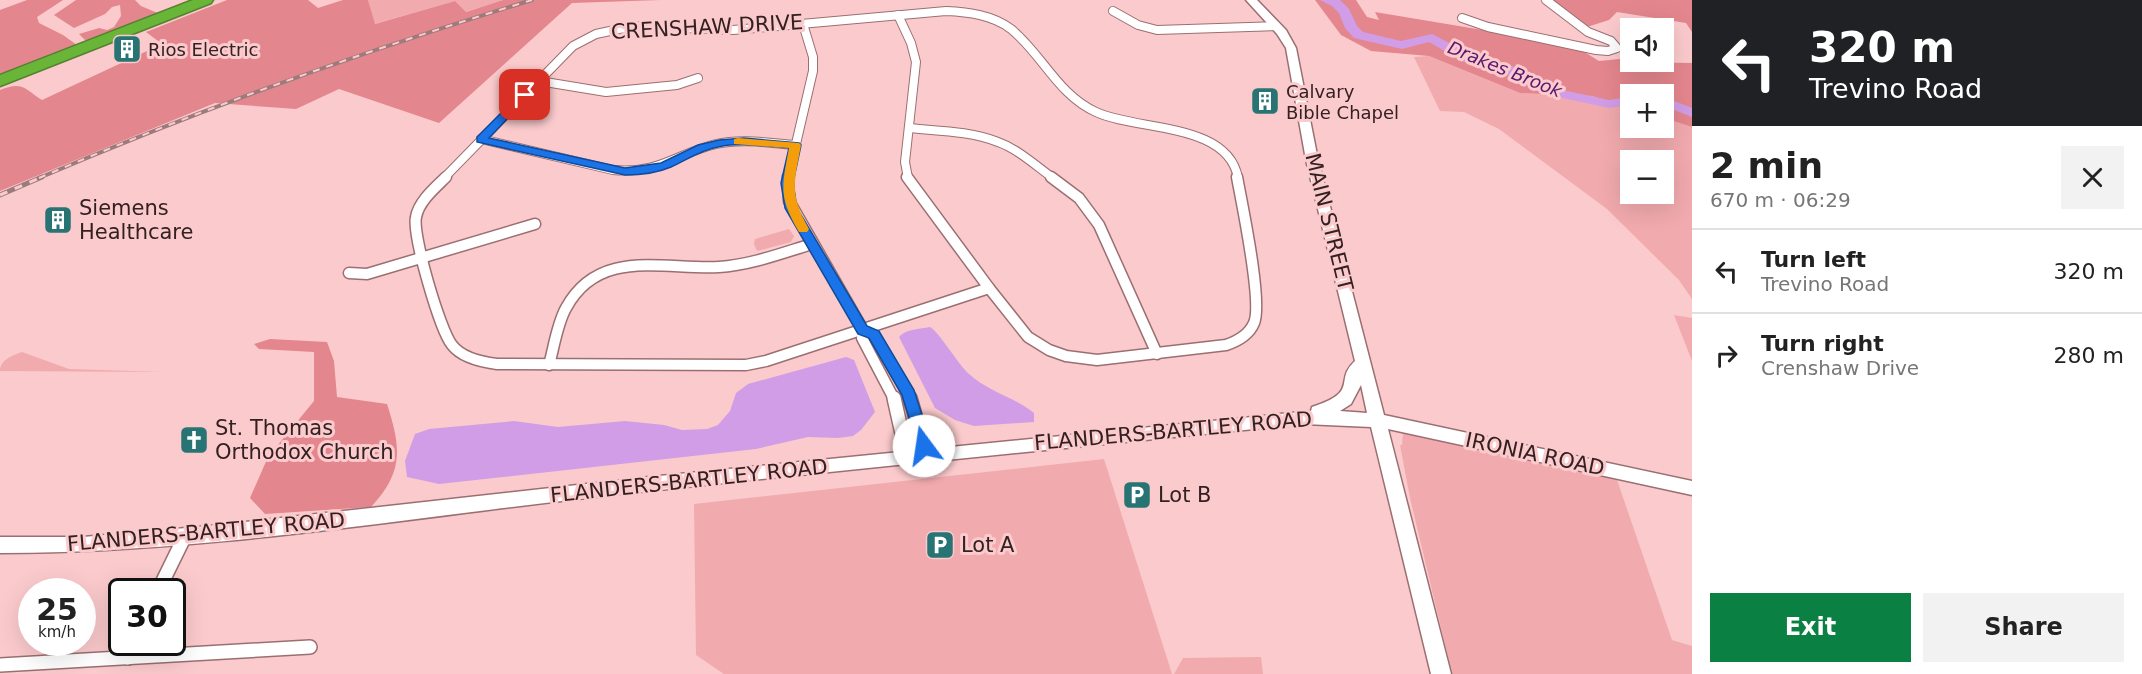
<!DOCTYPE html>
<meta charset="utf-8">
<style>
:root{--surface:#fff;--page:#f2f2f2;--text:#222;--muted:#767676;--line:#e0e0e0;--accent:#0b8043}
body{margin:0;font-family:"DejaVu Sans",sans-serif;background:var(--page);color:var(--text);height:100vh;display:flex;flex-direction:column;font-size:22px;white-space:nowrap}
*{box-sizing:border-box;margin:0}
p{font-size:20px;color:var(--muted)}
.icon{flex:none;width:33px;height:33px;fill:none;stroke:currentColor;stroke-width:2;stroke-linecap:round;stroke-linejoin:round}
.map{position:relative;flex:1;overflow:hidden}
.side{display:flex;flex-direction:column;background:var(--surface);width:450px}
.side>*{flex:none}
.banner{background:#202124;color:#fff;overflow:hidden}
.tools{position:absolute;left:1620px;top:18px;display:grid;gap:12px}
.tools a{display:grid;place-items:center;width:54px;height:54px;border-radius:0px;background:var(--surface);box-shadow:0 6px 24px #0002;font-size:30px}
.speed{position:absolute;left:18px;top:578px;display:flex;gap:12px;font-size:30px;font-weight:700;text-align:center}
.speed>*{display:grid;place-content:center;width:78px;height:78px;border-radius:50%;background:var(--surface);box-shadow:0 6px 24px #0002;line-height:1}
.speed small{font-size:15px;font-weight:400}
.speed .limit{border:3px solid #111;border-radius:9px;background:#fff;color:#111}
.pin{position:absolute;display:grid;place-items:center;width:51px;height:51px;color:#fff;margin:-26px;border-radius:12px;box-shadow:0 3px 9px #0006}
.me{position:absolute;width:66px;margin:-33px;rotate:346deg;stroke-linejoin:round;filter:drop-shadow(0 0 4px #0008)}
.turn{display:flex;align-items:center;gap:21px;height:126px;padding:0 18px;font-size:27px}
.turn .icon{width:78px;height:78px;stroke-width:2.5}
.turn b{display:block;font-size:42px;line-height:51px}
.round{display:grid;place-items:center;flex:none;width:63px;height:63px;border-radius:0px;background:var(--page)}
.summary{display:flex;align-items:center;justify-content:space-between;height:102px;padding:0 18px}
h1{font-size:36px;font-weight:800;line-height:45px}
.cta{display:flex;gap:12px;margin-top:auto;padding:12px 18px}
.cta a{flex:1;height:69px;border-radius:0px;background:var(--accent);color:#fff;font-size:24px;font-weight:800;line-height:69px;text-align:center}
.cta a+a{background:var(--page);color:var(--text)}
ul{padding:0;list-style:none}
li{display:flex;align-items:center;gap:18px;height:84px;padding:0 18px;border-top:2px solid var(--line)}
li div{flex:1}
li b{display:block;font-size:22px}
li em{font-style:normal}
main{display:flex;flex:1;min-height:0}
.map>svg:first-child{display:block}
</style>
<main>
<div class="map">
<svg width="1692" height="674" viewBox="0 0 1692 674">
<rect width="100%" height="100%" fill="#fbcacc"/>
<g fill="#f1aaae" fill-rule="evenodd">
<path d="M368 0H503L465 12 455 1 374 24Z"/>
<path d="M1429 56 1520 93 1592 96 1630 108V128H1664V118L1692 127V299L1679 280 1607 209 1499 129 1464 112 1440 111 1414 57ZM1630 160H1664V194H1630Z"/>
<path d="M789 229 794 236 791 242 757 251 754 244 755 239Z"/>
<path d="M1674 315 1692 318V361Z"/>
<path d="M22 352 69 369 162 372 0 371C0 360 13 355 22 352Z"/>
<path d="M1408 432 1616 477 1672 640 1692 646V674H1452L1410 498 1400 445H1402L1403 433Z"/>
<path d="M1104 459 1172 674H724L696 655 694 504Z"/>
<path d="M1261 657 1263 674H1174L1183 658Z"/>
</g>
<g fill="#e4868d">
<path d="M27 0H63L37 17 39 23 63 35 77 45 0 75V10Z"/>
<path d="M76 0H135L141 6 160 14 87 42 79 34 99 28 107 30 114 27 121 16 120 5 112 7 105 14 74 28 54 15Z"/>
<path d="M227 0H308L318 8 343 0H368L375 24 455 1 466 12 503 0H660L572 3 439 123 339 89 296 109 215 103 0 191V90C22 81 24 88 42 100L162 44 146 32Z"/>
<path d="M1315 0H1356L1367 17 1379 20 1375 12 1573 45 1599 61 1630 58V62L1692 63V127L1664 118V94H1630V108L1592 96 1520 93 1429 56 1371 51 1341 35Z"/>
<path d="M1551 0H1692V32L1686 23 1617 12 1609 20 1587 27Z"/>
<path d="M270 339 327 342 334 361 337 397 387 404C401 447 404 472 371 507L265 514 250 498 268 457 314 401V352L259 349 254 344Z"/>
</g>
<g fill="#d19de6">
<path d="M930 327C939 332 958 364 969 374 989 392 1014 397 1034 413V422L974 426 955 420 935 408 899 337C906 329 920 329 930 327Z"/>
<path d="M846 357 854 360 875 412 861 430 853 436 838 438 808 437 756 449 439 484 407 477 405 461 415 434 429 429 514 421 558 427 625 421 664 425 682 430 707 429 718 425 730 411 736 393 748 384Z"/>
</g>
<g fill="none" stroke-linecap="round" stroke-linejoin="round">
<g fill="#d19de6" fill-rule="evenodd">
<path d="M1320 0H1340L1349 9 1357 26 1363 32 1401 41 1432 34 1474 56 1512 66 1553 88 1609 100 1630 97V105L1609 108 1544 94 1502 72 1464 62 1429 42 1402 49 1354 38 1345 28 1339 13 1332 6Z"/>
<path d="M1664 97 1692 108V117L1664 106Z"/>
</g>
<g stroke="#9b6f71" stroke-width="10">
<g id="street-far2">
<path d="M1113 11 1138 25 1157 30 1276 26"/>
<path d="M898 15 911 43 916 62 905 162 908 178"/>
<path d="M1462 18 1488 27 1596 50 1608 51 1617 48 1611 41 1588 32 1546 0"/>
<path d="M539 81 606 92 677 85 698 78"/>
<path d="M909 128C939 131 970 131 998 142 1018 149 1036 166 1053 178"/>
<path d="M481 139 613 170C660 174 675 154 716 144 742 138 769 143 795 145"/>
<path d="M444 178 573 46 596 34 633 26 733 30 946 11C968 12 993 15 1011 29 1042 54 1058 95 1096 112 1137 131 1228 122 1238 178"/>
<path d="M788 178 813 71V57L803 24"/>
</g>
</g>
<g stroke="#9b6f71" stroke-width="13">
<g id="street-far1">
<path d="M446 177C435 188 419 201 416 217 412 235 440 330 452 345 462 358 481 362 497 364L746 365 766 361 989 288 1028 337 1049 350 1066 356 1097 360 1226 345C1238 341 1249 335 1254 323 1263 303 1242 204 1237 177"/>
<path d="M788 177 789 201 863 330"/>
<path d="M907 177 989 288"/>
<path d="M1051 177 1079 198 1099 225 1157 354"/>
<path d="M349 273 367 274 535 224"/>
<path d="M863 330 874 335 911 399"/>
<path d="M863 330 862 338 894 399"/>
<path d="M549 365C554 347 557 324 566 308 599 247 664 270 719 267 751 265 782 253 812 244"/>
</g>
</g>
<g stroke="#9b6f71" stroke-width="16">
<g id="street">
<path d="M894 398 905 447 916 457 924 446 910 398"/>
<path d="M158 591 185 536"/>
<path d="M128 658 135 642"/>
<path d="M0 665 310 647"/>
</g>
</g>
<g stroke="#9b6f71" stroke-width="3">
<path id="secondary" d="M1246 0H1257L1286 30 1296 48 1318 160 1384 415 1692 481V495L1388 429 1451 674H1431L1371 427 1304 424C1059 449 815 472 570 500 382 522 190 553 0 553V537H83L209 526 649 477 1311 411 1312 407C1361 391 1333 381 1355 361L1306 160 1286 48 1277 34ZM1361 385 1367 413 1340 411 1351 404Z"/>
</g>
<g stroke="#558130" stroke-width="3">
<path id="highway" d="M193 0H213L211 3 0 86V75Z"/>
</g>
<use href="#street-far2" stroke="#fff" stroke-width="8"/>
<use href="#street-far1" stroke="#fff" stroke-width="10"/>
<use href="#street" stroke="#fff" stroke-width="13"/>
<use href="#secondary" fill="#fff" fill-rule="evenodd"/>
<use href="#highway" fill="#68b538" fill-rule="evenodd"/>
<g stroke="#9d7b7c" stroke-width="4">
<path id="rail-far1" d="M39 178C200 109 364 51 532 0"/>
</g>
<g stroke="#9d7b7c" stroke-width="5">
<path id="rail" d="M0 195 42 177"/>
</g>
<use href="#rail-far1" stroke="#fbcacc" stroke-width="2" stroke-dasharray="7" stroke-linecap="butt"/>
<use href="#rail" stroke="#fbcacc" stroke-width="3" stroke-dasharray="8" stroke-linecap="butt"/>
</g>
<path fill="#1a73e8" stroke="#114b97" stroke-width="1.5" d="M525 92 530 95 528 97 489 138 625 168 661 163 698 145 719 140 744 138 799 143 801 145 793 183 797 208 867 326 879 331 914 390 932 446 930 450 924 452 919 450 902 395 869 338 858 334 785 208 781 183 789 148C766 146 741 142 718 147 701 150 686 160 671 167 657 173 640 175 625 175L477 142V137L521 93Z"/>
<path fill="#f59e0b" d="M738 138 799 143 801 145C794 184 789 193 809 229L807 232H799C778 196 782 187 789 148L734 144V139Z"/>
<defs>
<g id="building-square" transform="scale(1.5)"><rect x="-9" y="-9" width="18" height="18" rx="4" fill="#287373" stroke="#fbcacc"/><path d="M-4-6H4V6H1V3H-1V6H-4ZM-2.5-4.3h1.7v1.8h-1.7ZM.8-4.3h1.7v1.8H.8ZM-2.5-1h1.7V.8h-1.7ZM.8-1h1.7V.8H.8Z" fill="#fff"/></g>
<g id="church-square" transform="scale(1.5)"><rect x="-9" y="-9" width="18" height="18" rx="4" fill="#287373" stroke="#fbcacc"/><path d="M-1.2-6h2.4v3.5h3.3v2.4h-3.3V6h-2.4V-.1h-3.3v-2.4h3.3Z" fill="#fff"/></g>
<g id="parking-square" transform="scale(1.5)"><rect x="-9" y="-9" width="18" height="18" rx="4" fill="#287373" stroke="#fbcacc"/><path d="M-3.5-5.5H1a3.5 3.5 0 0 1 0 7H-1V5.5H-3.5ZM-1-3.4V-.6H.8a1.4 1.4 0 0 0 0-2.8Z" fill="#fff"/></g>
</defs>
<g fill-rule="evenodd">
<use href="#building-square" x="127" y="49"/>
<use href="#building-square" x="1265" y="101"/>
<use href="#building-square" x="58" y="220"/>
<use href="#church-square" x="194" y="440"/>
<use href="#parking-square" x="1137" y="495"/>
<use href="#parking-square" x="940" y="545"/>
</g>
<g text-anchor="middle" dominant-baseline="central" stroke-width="6" stroke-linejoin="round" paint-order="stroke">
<g font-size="18" fill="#332122" stroke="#fbcacc" text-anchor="start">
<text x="148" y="49">Rios Electric</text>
<text x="1286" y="91">Calvary<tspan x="1286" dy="21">Bible Chapel</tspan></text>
</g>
<g font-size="18" font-style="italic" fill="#57176d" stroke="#fbcacc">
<text transform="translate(1505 69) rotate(22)">Drakes Brook</text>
</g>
<g font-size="21" fill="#332122" stroke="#fbcacc">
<text transform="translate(707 27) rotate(-3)">CRENSHAW DRIVE</text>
<text transform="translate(1329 222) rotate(76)">MAIN STREET</text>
<text transform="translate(1173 431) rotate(-5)">FLANDERS-BARTLEY ROAD</text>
<text transform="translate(1535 454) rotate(12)">IRONIA ROAD</text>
<text transform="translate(689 481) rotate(-6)">FLANDERS-BARTLEY ROAD</text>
<text transform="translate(206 532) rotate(-5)">FLANDERS-BARTLEY ROAD</text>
</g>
<g font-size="21" fill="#332122" stroke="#fbcacc" text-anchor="start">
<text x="79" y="208">Siemens<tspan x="79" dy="24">Healthcare</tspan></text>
<text x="215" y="428">St. Thomas<tspan x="215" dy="24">Orthodox Church</tspan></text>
<text x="1158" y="495">Lot B</text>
<text x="961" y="545">Lot A</text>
</g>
</g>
</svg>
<div class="tools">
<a><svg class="icon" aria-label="sound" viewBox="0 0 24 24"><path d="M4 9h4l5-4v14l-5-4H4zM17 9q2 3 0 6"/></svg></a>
<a>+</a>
<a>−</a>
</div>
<div class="speed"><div>25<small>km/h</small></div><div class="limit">30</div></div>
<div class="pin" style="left:525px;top:95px;background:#d93025"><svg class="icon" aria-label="arrive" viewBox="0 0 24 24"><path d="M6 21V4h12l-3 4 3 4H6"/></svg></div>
<svg class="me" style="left:924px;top:446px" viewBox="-20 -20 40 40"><circle r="19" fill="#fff"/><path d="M0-13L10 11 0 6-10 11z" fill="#1a73e8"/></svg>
</div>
<section class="side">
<div class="banner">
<div class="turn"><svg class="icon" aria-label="left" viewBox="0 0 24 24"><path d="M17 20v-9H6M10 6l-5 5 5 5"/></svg><div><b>320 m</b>Trevino Road</div></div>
</div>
<div class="summary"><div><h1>2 min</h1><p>670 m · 06:29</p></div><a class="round"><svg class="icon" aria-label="close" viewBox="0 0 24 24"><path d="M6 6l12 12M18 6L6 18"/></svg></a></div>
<ul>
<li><svg class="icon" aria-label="left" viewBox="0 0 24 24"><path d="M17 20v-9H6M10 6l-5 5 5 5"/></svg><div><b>Turn left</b><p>Trevino Road</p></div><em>320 m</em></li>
<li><svg class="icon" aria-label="right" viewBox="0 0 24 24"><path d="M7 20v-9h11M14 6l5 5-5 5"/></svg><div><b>Turn right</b><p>Crenshaw Drive</p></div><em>280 m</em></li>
</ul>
<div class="cta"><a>Exit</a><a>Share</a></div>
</section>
</main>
